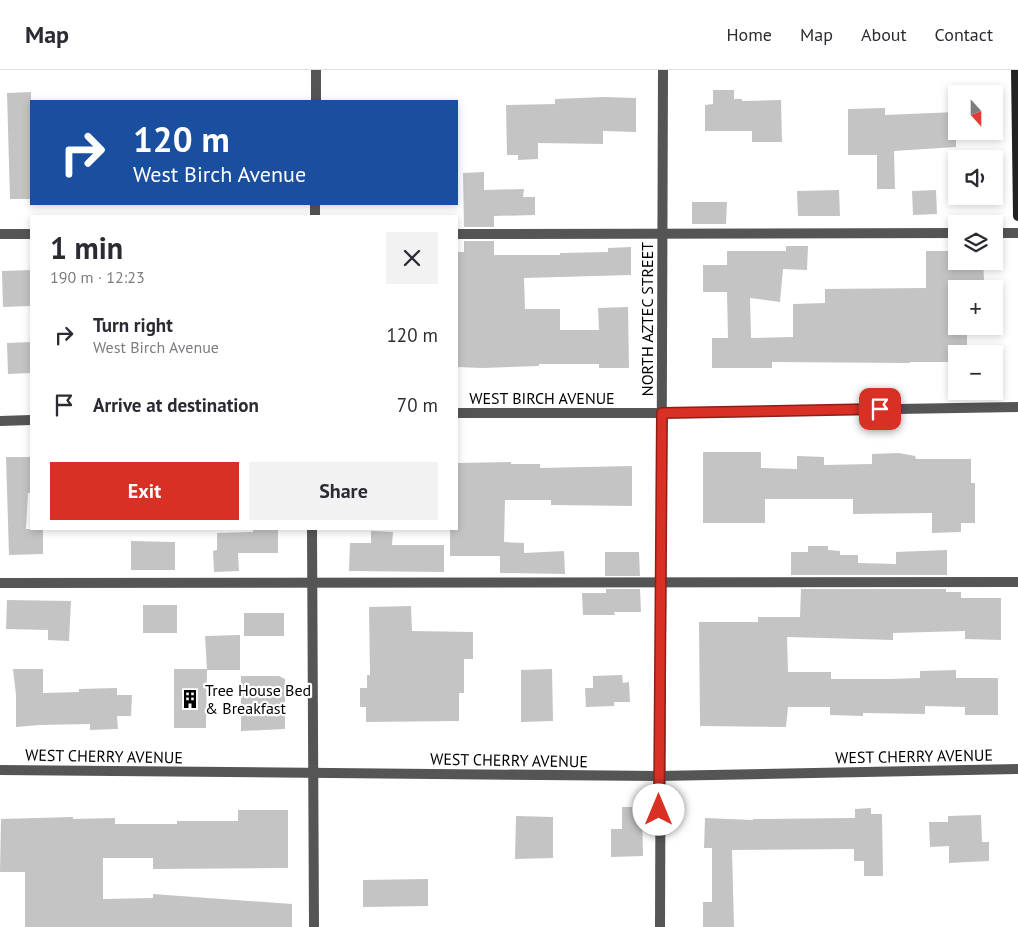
<!DOCTYPE html>
<meta charset="utf-8">
<style>
:root{--surface:#fff;--page:#f2f2f3;--text:#2b2b33;--muted:#7c7c81;--line:#e1e1e2;--accent:#d93025}
body{margin:0;font-family:"PT Sans",sans-serif;background:var(--page);color:var(--text);height:100vh;display:flex;flex-direction:column;font-size:19px;white-space:nowrap}
*{box-sizing:border-box;margin:0}
p{font-size:16px;color:var(--muted)}
.icon{flex:none;width:28px;height:28px;fill:none;stroke:currentColor;stroke-width:2;stroke-linecap:round;stroke-linejoin:round}
.map{position:relative;flex:1;overflow:hidden}
.sheet{position:absolute;left:30px;top:145px;width:428px;height:315px;display:flex;flex-direction:column;background:var(--surface);border-radius:0px;box-shadow:0 2px 8px #0003}
.sheet>*{flex:none}
.banner{position:absolute;left:30px;top:30px;width:428px;height:105px;border-radius:0px;box-shadow:0 2px 8px #0003;background:#1a4fa0;color:#fff;overflow:hidden}
.needle{width:32px;rotate:159deg}
.fabs{position:absolute;left:948px;top:15px;display:grid;gap:10px}
.fabs a{display:grid;place-items:center;width:55px;height:55px;border-radius:0px;background:var(--surface);box-shadow:0 2px 8px #0003;font-size:25px}
.pin{position:absolute;display:grid;place-items:center;width:42px;height:42px;color:#fff;margin:-21px;border-radius:10px;box-shadow:0 2px 8px #0006}
.me{position:absolute;width:55px;margin:-28px;rotate:0deg;stroke-linejoin:round;filter:drop-shadow(0 0 4px #0008)}
.turn{display:flex;align-items:center;gap:18px;height:105px;padding:0 20px;font-size:22px}
.turn .icon{width:65px;height:65px;stroke-width:2.5}
.turn b{display:block;font-size:35px;line-height:42px}
.round{display:grid;place-items:center;flex:none;width:52px;height:52px;border-radius:0px;background:var(--page)}
.head{display:flex;align-items:center;justify-content:space-between;height:85px;padding:0 20px}
h1{font-size:30px;font-weight:700;line-height:38px}
.button{display:flex;gap:10px;margin-top:auto;padding:10px 20px}
.button a{flex:1;height:58px;border-radius:0px;background:var(--accent);color:#fff;font-size:20px;font-weight:700;line-height:58px;text-align:center}
.button a+a{background:var(--page);color:var(--text)}
ul{padding:0;list-style:none}
li{display:flex;align-items:center;gap:15px;height:70px;padding:0 20px}
li div{flex:1}
li b{display:block;font-size:19px}
li em{font-style:normal}
header{display:flex;align-items:center;gap:30px;box-sizing:border-box;height:70px;padding:0 25px;background:var(--surface);border-bottom:1px solid var(--line)}
header strong{font-size:24px}
nav{display:flex;gap:28px;margin-inline-start:auto;font-size:18px}
.map>svg:first-child{display:block}
</style>
<header>
<strong>Map</strong>
<nav><a>Home</a><a>Map</a><a>About</a><a>Contact</a></nav>
</header>
<div class="map">
<svg width="1018" height="857" viewBox="0 0 1018 857">
<rect width="100%" height="100%" fill="#fff"/>
<g fill="#c4c4c4">
<path d="M713 20H734V29H742V31L781 30 782 72H752V61H705V35L713 34Z"/>
<path d="M31 22V129H10L7 23Z"/>
<path d="M604 27 636 28V62L603 61V74L538 73V89L518 90V85H507L506 35 555 34V29Z"/>
<path d="M885 38V45L956 42V77L894 81 895 119H877V85H848V39Z"/>
<path d="M484 102V120L524 119 523 127H535V145L494 146V157H464L463 103Z"/>
<path d="M839 120 840 146H798L797 121Z"/>
<path d="M936 120 937 144 913 145 912 121Z"/>
<path d="M692 132H727L726 154H692Z"/>
<path d="M464 171H494V185H560V183L608 182V178L631 177V205L524 208 525 239H560V260H599L598 238 628 237 629 298H599V294H539V296L483 298 456 297V182H464Z"/>
<path d="M786 176H808L807 200 783 199 780 232 750 228 751 268 793 267V234L825 233V219L926 218V181H956V191H983L984 210H956V256H967V284H956V292H910V293L772 292V298H712V268H728L727 222H703V195H727V181H786Z"/>
<path d="M31 200V236L3 237 2 201Z"/>
<path d="M31 272V303L8 304 7 273Z"/>
<path d="M703 382H761V398L797 399V386L824 387V395L872 394V384L899 383 915 386 916 389H971V413H975V453H961V462L932 463V443L853 444V429H765V453H703Z"/>
<path d="M6 387H31V423H28L26 459H43V484L9 485Z"/>
<path d="M511 392V394H540V398L632 396V436L551 435V430H505L504 472 524 473V483L564 481 565 504 500 503V486H450V459H456V454H458L457 393Z"/>
<path d="M253 459H278V483H238L239 501 214 502 213 481 217 480V463L253 462Z"/>
<path d="M371 461 393 462 392 475H444V502L349 501 350 473H371Z"/>
<path d="M131 471 175 472V500H131Z"/>
<path d="M808 476H828V480L840 481V485H858V493L896 494V482L947 480V505H791V482H808Z"/>
<path d="M605 482H639L640 506H605Z"/>
<path d="M606 519H640L641 542H614L615 545H583L582 523H606Z"/>
<path d="M801 519H946V522H961V528H1001V570L965 569V561L893 563V570L787 567 788 602H831V609H889L920 608V601L956 600V608H998V645H965V637L925 636V644L863 643V646L830 645V637H788L786 657 700 656 699 552H758V547H800Z"/>
<path d="M7 530 71 531 69 571 48 570V560L6 559Z"/>
<rect x="143" y="535" width="34" height="28"/>
<path d="M411 536 412 561 473 562V589H464V623H459V651L366 652V637H360V618H367V605H370L369 537Z"/>
<rect x="244" y="543" width="40" height="23"/>
<path d="M240 565V600H207L205 566Z"/>
<path d="M13 599H43V623L79 622V619L117 618V625H132L131 646H117L118 659 90 660V654L39 655 16 657V625Z"/>
<path d="M174 599H207L206 658H174Z"/>
<path d="M552 599 553 651 521 652V600Z"/>
<path d="M622 605 623 613 629 612 630 632H614V636L586 637 585 618H593V606Z"/>
<path d="M241 606H279L285 609V659L241 661Z"/>
<path d="M622 737H642L643 786 611 787V759H622Z"/>
<path d="M871 738V744H882L883 806H864V791H854V779L732 780 734 857H703V832H712V778H704L705 748 753 750V749L855 748V739Z"/>
<path d="M238 740H288V798L153 799V788H103V829L153 828V824L292 834V857H25V802H0L1 749 73 747V749L115 748V754H177V751H238Z"/>
<path d="M981 745 982 772H989V791L949 793V776L930 777 929 752H948V746Z"/>
<path d="M516 746 553 747V788L515 789Z"/>
<path d="M428 809V836L363 837V810Z"/>
</g>
<g fill="none" stroke-linecap="round" stroke-linejoin="round">
<g stroke="#555" stroke-width="10">
<path d="M994 163H1018"/>
<path d="M0 164H31"/>
<path d="M456 164 956 163"/>
<path d="M0 513 1018 512"/>
</g>
<g stroke="#555" stroke-width="10">
<path d="M316 31V0"/>
<path d="M315 146V134"/>
<path d="M456 343H662L1018 337"/>
<path d="M0 351 31 350"/>
<path d="M312 459 314 857"/>
<path d="M0 700 659 706 1018 699"/>
<path d="M660 857 663 0"/>
</g>
<path stroke="#222" stroke-width="10" d="M1016 0 1018 146"/>
</g>
<g fill="none" stroke-linecap="round" stroke-linejoin="round">
<g stroke="#8d1f18" stroke-width="12">
<path id="route" d="M659 740 662 343 880 339"/>
</g>
<use href="#route" stroke="#d93025" stroke-width="9"/>
</g>
<defs>
<g id="building-bare" transform="scale(1.5)"><path d="M-4-6H4V6H1V3H-1V6H-4ZM-2.5-4.3h1.7v1.8h-1.7ZM.8-4.3h1.7v1.8H.8ZM-2.5-1h1.7V.8h-1.7ZM.8-1h1.7V.8H.8Z" fill="#000" stroke="#fff" stroke-width="2.5" paint-order="stroke"/></g>
</defs>
<g fill-rule="evenodd">
<use href="#building-bare" x="190" y="629"/>
</g>
<g text-anchor="middle" dominant-baseline="central" stroke-width="4.5" stroke-linejoin="round" paint-order="stroke">
<g font-size="16" fill="#000" stroke="#fff">
<text transform="translate(647 249) rotate(-90)">NORTH AZTEC STREET</text>
<text x="542" y="328">WEST BIRCH AVENUE</text>
<text transform="translate(104 686) rotate(1)">WEST CHERRY AVENUE</text>
<text transform="translate(914 686) rotate(-1)">WEST CHERRY AVENUE</text>
<text transform="translate(509 690) rotate(1)">WEST CHERRY AVENUE</text>
</g>
<g font-size="16" fill="#000" stroke="#fff" text-anchor="start">
<text x="205" y="620">Tree House Bed<tspan x="205" dy="18">&amp; Breakfast</tspan></text>
</g>
</g>
</svg>
<div class="fabs">
<a><svg class="needle" viewBox="-14 -14 28 28"><path d="M0-13l5 13h-10z" fill="#e53935"/><path d="M0 13l5-13h-10z" fill="#7c7c81"/></svg></a>
<a><svg class="icon" aria-label="sound" viewBox="0 0 24 24"><path d="M4 9h4l5-4v14l-5-4H4zM17 9q2 3 0 6"/></svg></a>
<a><svg class="icon" aria-label="layers" viewBox="0 0 24 24"><path d="M12 4l9 5-9 5-9-5zM3 14l9 5 9-5"/></svg></a>
<a>+</a>
<a>−</a>
</div>
<div class="pin" style="left:880px;top:339px;background:#d93025"><svg class="icon" aria-label="arrive" viewBox="0 0 24 24"><path d="M6 21V4h12l-3 4 3 4H6"/></svg></div>
<svg class="me" style="left:659px;top:740px" viewBox="-20 -20 40 40"><circle r="19" fill="#fff"/><path d="M0-13L10 11 0 6-10 11z" fill="#d93025"/></svg>
<div class="banner">
<div class="turn"><svg class="icon" aria-label="right" viewBox="0 0 24 24"><path d="M7 20v-9h11M14 6l5 5-5 5"/></svg><div><b>120 m</b>West Birch Avenue</div></div>
</div>
<section class="sheet">
<div class="head"><div><h1>1 min</h1><p>190 m · 12:23</p></div><a class="round"><svg class="icon" aria-label="close" viewBox="0 0 24 24"><path d="M6 6l12 12M18 6L6 18"/></svg></a></div>
<ul>
<li><svg class="icon" aria-label="right" viewBox="0 0 24 24"><path d="M7 20v-9h11M14 6l5 5-5 5"/></svg><div><b>Turn right</b><p>West Birch Avenue</p></div><em>120 m</em></li>
<li><svg class="icon" aria-label="arrive" viewBox="0 0 24 24"><path d="M6 21V4h12l-3 4 3 4H6"/></svg><div><b>Arrive at destination</b></div><em>70 m</em></li>
</ul>
<div class="button"><a>Exit</a><a>Share</a></div>
</section>
</div>
